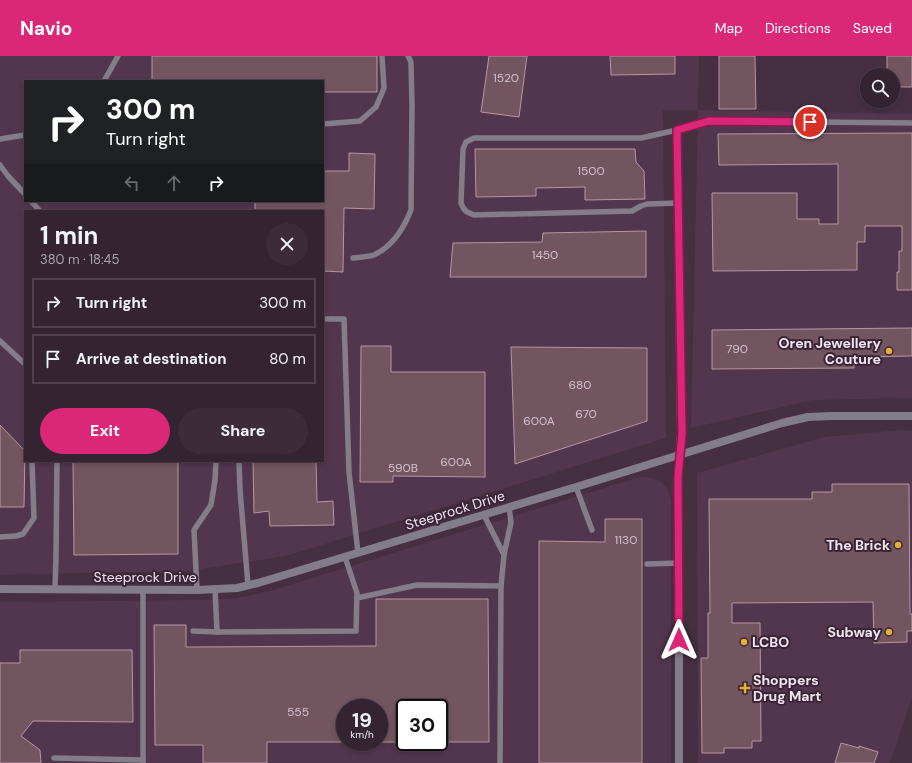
<!DOCTYPE html>
<meta charset="utf-8">
<style>
:root{--surface:#342331;--page:#3c2b39;--text:#f1f3f6;--muted:#a9a4ab;--line:#4e404d;--accent:#db2777}
body{margin:0;font-family:"DM Sans",sans-serif;background:var(--page);color:var(--text);height:100vh;display:flex;flex-direction:column;font-size:15px;white-space:nowrap}
*{box-sizing:border-box;margin:0}
p{font-size:13px;color:var(--muted)}
.icon{flex:none;width:22px;height:22px;fill:none;stroke:currentColor;stroke-width:2;stroke-linecap:round;stroke-linejoin:round}
.map{position:relative;flex:1;overflow:hidden}
.panel{position:absolute;left:24px;top:154px;width:300px;height:252px;display:flex;flex-direction:column;background:var(--surface);border-radius:0px;box-shadow:0 2px 6px #0003,0 0 0 1px var(--line)}
.panel>*{flex:none}
.hud{position:absolute;left:24px;top:24px;width:300px;height:122px;border-radius:0px;box-shadow:0 2px 6px #0003,0 0 0 1px var(--line);background:#202124;color:#fff;overflow:hidden}
.controls{position:absolute;left:860px;top:12px;display:grid;gap:8px}
.controls a{display:grid;place-items:center;width:40px;height:40px;border-radius:50%;background:var(--surface);box-shadow:0 2px 6px #0003,0 0 0 1px var(--line);font-size:20px}
.speed{position:absolute;left:336px;top:643px;display:flex;gap:8px;font-size:20px;font-weight:700;text-align:center}
.speed>*{display:grid;place-content:center;width:52px;height:52px;border-radius:50%;background:var(--surface);box-shadow:0 2px 6px #0003,0 0 0 1px var(--line);line-height:1}
.speed small{font-size:10px;font-weight:400}
.speed .limit{border:2px solid #111;border-radius:6px;background:#fff;color:#111}
.pin{position:absolute;display:grid;place-items:center;width:34px;height:34px;color:#fff;margin:-17px;border:2px solid #fff;border-radius:50%;box-shadow:0 1px 4px #0007}
.me{position:absolute;width:44px;margin:-22px;rotate:0deg;stroke-linejoin:round;filter:drop-shadow(0 0 3px #0008)}
.turn{display:flex;align-items:center;gap:14px;height:84px;padding:0 16px;font-size:18px}
.turn .icon{width:52px;height:52px;stroke-width:2.5}
.turn b{display:block;font-size:28px;line-height:34px}
.lanes{display:flex;align-items:center;height:38px;padding:0 16px;background:#0003;justify-content:center;gap:20px;direction:ltr}
.lanes .off{opacity:.35}
.round{display:grid;place-items:center;flex:none;width:42px;height:42px;border-radius:21px;background:var(--page)}
.head{display:flex;align-items:center;justify-content:space-between;height:68px;padding:0 16px}
h1{font-size:24px;font-weight:700;line-height:30px}
.button{display:flex;gap:8px;margin-top:auto;padding:8px 16px}
.button a{flex:1;height:46px;border-radius:24px;background:var(--accent);color:#fff;font-size:16px;font-weight:700;line-height:46px;text-align:center}
.button a+a{background:var(--page);color:var(--text)}
ul{padding:0;list-style:none}
li{display:flex;align-items:center;gap:12px;height:50px;margin:0 8px 6px;padding:0 8px;border:2px solid var(--line);border-radius:0px}
li div{flex:1}
li b{display:block;font-size:15px}
li em{font-style:normal}
header{display:flex;align-items:center;gap:24px;box-sizing:border-box;height:56px;padding:0 20px;background:var(--accent);color:#fff}
header strong{font-size:19px}
nav{display:flex;gap:22px;margin-inline-start:auto;font-size:14px}
.map>svg:first-child{display:block}
</style>
<header>
<strong>Navio</strong>
<nav><a>Map</a><a>Directions</a><a>Saved</a></nav>
</header>
<div class="map">
<svg width="912" height="707" viewBox="0 0 912 707">
<rect width="100%" height="100%" fill="#452f41"/>
<g fill="#52364e" fill-rule="evenodd">
<path d="M0 0H699L698 54 912 58V342L813 344 691 372 698 54H663L666 382 286 500 188 515 0 519ZM25 25H323V145H25ZM25 155H323V405H25Z"/>
<path d="M901 374 912 375V641L890 707H698L697 417 824 381Z"/>
<path d="M640 421 651 422 660 425 667 432 671 443V707H0V546L197 544 237 542 270 535ZM345 652H379V686H345ZM405 652H439V686H405Z"/>
</g>
<g fill="#735560" stroke="#b896a2">
<path d="M152 0H377V36H323V25H152Z"/>
<path d="M489 0H527L519 61 481 56Z"/>
<path d="M610 0H675V18L611 19Z"/>
<path d="M719 0H755L756 53H719Z"/>
<path d="M887 0H912V31H893V19H887Z"/>
<path d="M912 77V234H897V216H899V195H902V170H865V186H857V214L713 215 712 137H797V163H819V168H838V108L719 109 718 78Z"/>
<path d="M475 93H635L636 106 644 115 645 143 585 144V131L536 132V140L476 141Z"/>
<path d="M349 97 375 98 374 153 344 152 343 216 323 215V155H255V145H323V115H349Z"/>
<path d="M646 175V221H450L453 187 542 186 543 177Z"/>
<path d="M912 272V300L854 301V312L712 313V274Z"/>
<path d="M361 290H391V316H485V421L393 420V426H360Z"/>
<path d="M511 291 647 292V365L515 408Z"/>
<path d="M0 369 25 395 24 451H0Z"/>
<path d="M73 405H178V498L74 499Z"/>
<path d="M253 405H316L317 446 333 445 334 469 270 470 269 455 254 457Z"/>
<path d="M832 428H909L910 558H912V575H907V586L874 587 873 546 732 547V567H760L761 685H752V692H724V697H702L701 602H708V557H710L709 443H812V436H832Z"/>
<path d="M605 463H642V707H539V485L605 486Z"/>
<path d="M376 543H488L489 686H439V652H405V686H379V652H345V686H267V707H203V689H155L154 569H186V591L376 590Z"/>
<path d="M20 594H132L133 666 33 665 21 680 40 694 41 707H0V607H20Z"/>
<path d="M841 687 859 692V690L878 696 874 707H835Z"/>
</g>
<g fill="none" stroke-linecap="round" stroke-linejoin="round">
<g stroke="#837c89" stroke-width="5.5">
<path d="M104 25 118 0"/>
<path d="M323 68 360 65 376 51 384 32 382 0"/>
<path d="M0 83 25 79"/>
<path d="M0 109 8 120 25 138"/>
<path d="M31 145 40 155"/>
<path d="M678 147 647 148 641 150 632 155 474 159C466 156 464 155 461 147L463 93 466 86 474 82H641L677 74 709 65 912 67"/>
<path d="M353 202C359 201 368 201 374 199 393 190 404 172 411 154L412 48 411 6 408 0"/>
<path d="M323 263H344L349 416 358 497"/>
<path d="M0 285 25 308"/>
<path d="M239 405 240 434 248 529"/>
<path d="M576 431 592 474"/>
<path d="M484 459 504 499 511 466 509 451"/>
<path d="M0 481 16 480 23 478 34 462 32 405"/>
<path d="M647 508 679 507"/>
<path d="M215 533 217 576"/>
<path d="M55 534 56 500 57 405"/>
<path d="M143 534V707"/>
<path d="M197 534 194 474 211 449 215 424 216 405"/>
<path d="M357 542 417 529 501 530"/>
<path d="M193 575 217 576 356 575 357 537 345 501"/>
<path d="M54 702 143 704"/>
<path d="M500 707 501 530 504 499"/>
</g>
<g stroke="#837c89" stroke-width="8">
<path d="M677 74 681 377 678 421 679 507V707"/>
<path d="M0 533 197 534 237 532 258 527 576 431 782 367 808 361 831 360H912"/>
</g>
</g>
<g fill="none" stroke-linecap="round" stroke-linejoin="round">
<g stroke="#8e194d" stroke-width="10">
<path id="route" d="M679 584 678 421 682 378 677 74 709 65 810 66"/>
</g>
<use href="#route" stroke="#db2777" stroke-width="7"/>
</g>
<g fill="#e2af34" stroke="#3a2537" stroke-width="1.5">
<circle cx="889" cy="295" r="4"/>
<circle cx="898" cy="489" r="4"/>
<circle cx="889" cy="576" r="4"/>
<circle cx="744" cy="586" r="4"/>
<path d="M743 626h4v4h4v4h-4v4h-4v-4h-4v-4h4z"/>
</g>
<g text-anchor="middle" dominant-baseline="central" stroke-width="4" stroke-linejoin="round" paint-order="stroke">
<g font-size="12" fill="#d2c0cc">
<text x="506" y="22">1520</text>
<text x="591" y="115">1500</text>
<text x="545" y="199">1450</text>
<text x="737" y="293">790</text>
<text x="580" y="329">680</text>
<text x="586" y="358">670</text>
<text x="539" y="365">600A</text>
<text x="456" y="406">600A</text>
<text x="403" y="412">590B</text>
<text x="626" y="484">1130</text>
<text x="298" y="656">555</text>
</g>
<g font-size="14" font-weight="bold" fill="#f2e4f0" stroke="#3a2537" text-anchor="end">
<text x="881" y="287">Oren Jewellery<tspan x="881" dy="16">Couture</tspan></text>
<text x="890" y="489">The Brick</text>
<text x="881" y="576">Subway</text>
<text x="752" y="586" text-anchor="start">LCBO</text>
<text x="753" y="624" text-anchor="start">Shoppers<tspan x="753" dy="16">Drug Mart</tspan></text>
</g>
<g font-size="14" fill="#f2e4f0" stroke="#3a2537">
<text transform="translate(455 454) rotate(-17)">Steeprock Drive</text>
<text x="145" y="521">Steeprock Drive</text>
</g>
</g>
</svg>
<div class="controls">
<a><svg class="icon" aria-label="search" viewBox="0 0 24 24"><circle cx="10" cy="10" r="6"/><path d="M15 15l6 6"/></svg></a>
</div>
<div class="speed"><div>19<small>km/h</small></div><div class="limit">30</div></div>
<div class="pin" style="left:810px;top:66px;background:#d93025"><svg class="icon" aria-label="arrive" viewBox="0 0 24 24"><path d="M6 21V4h12l-3 4 3 4H6"/></svg></div>
<svg class="me" style="left:679px;top:584px" viewBox="-20 -20 40 40"><path d="M0-17L14 15 0 8-14 15z" fill="#db2777" stroke="#fff" stroke-width="4"/></svg>
<div class="hud">
<div class="turn"><svg class="icon" aria-label="right" viewBox="0 0 24 24"><path d="M7 20v-9h11M14 6l5 5-5 5"/></svg><div><b>300 m</b>Turn right</div></div>
<div class="lanes"><svg class="icon off" aria-label="left" viewBox="0 0 24 24"><path d="M17 20v-9H6M10 6l-5 5 5 5"/></svg><svg class="icon off" aria-label="ahead" viewBox="0 0 24 24"><path d="M12 20V5M6 11l6-6 6 6"/></svg><svg class="icon" aria-label="right" viewBox="0 0 24 24"><path d="M7 20v-9h11M14 6l5 5-5 5"/></svg></div>
</div>
<section class="panel">
<div class="head"><div><h1>1 min</h1><p>380 m · 18:45</p></div><a class="round"><svg class="icon" aria-label="close" viewBox="0 0 24 24"><path d="M6 6l12 12M18 6L6 18"/></svg></a></div>
<ul>
<li><svg class="icon" aria-label="right" viewBox="0 0 24 24"><path d="M7 20v-9h11M14 6l5 5-5 5"/></svg><div><b>Turn right</b></div><em>300 m</em></li>
<li><svg class="icon" aria-label="arrive" viewBox="0 0 24 24"><path d="M6 21V4h12l-3 4 3 4H6"/></svg><div><b>Arrive at destination</b></div><em>80 m</em></li>
</ul>
<div class="button"><a>Exit</a><a>Share</a></div>
</section>
</div>
